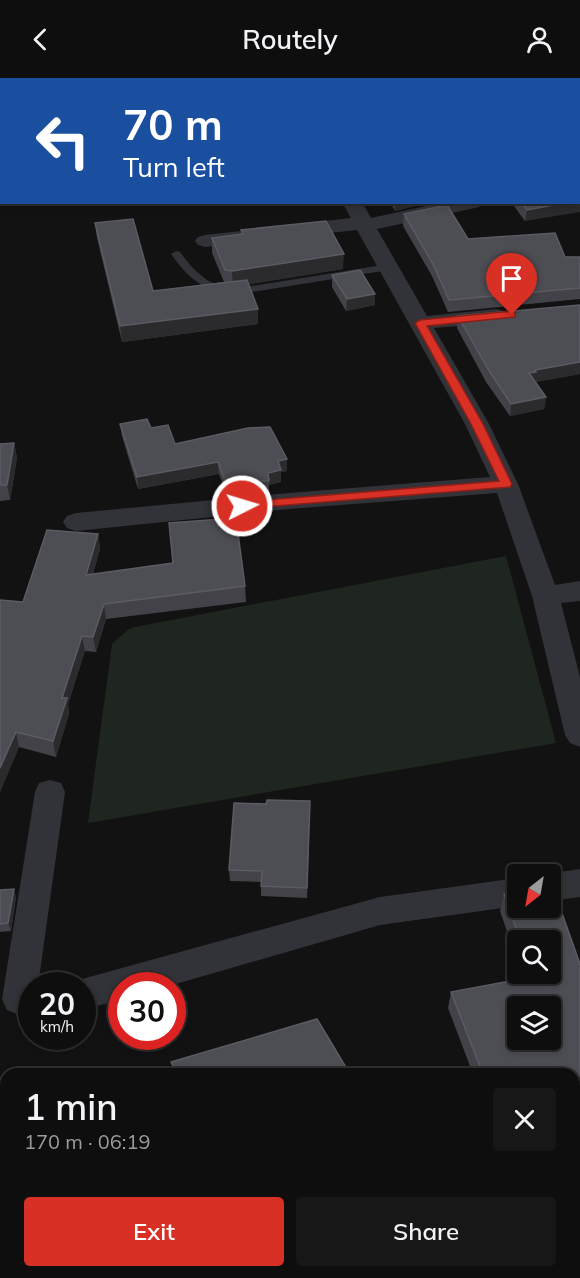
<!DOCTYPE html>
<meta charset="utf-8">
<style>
:root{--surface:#0e0e0e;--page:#171717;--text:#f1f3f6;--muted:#9b9c9e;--line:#2e2e2e;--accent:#d93025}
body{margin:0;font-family:Mulish,sans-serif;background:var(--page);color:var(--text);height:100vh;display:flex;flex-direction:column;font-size:22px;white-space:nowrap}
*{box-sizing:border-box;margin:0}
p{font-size:20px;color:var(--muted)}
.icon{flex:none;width:33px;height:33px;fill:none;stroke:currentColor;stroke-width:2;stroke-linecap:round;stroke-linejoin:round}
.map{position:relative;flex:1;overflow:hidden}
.details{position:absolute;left:0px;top:990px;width:580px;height:210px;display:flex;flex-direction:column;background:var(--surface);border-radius:18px 18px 0 0;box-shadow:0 3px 9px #0003,0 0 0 2px var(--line)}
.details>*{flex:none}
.banner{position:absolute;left:0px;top:0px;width:580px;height:126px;box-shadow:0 3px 9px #0003,0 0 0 2px var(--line);background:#1a4fa0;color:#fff;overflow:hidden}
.needle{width:39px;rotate:211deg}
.controls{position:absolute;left:507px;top:786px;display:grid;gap:12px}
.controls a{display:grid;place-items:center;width:54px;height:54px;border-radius:6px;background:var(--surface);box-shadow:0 3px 9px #0003,0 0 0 2px var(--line);font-size:30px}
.speed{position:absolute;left:18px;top:894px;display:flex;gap:12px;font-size:30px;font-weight:700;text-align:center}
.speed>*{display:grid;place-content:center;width:78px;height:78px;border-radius:50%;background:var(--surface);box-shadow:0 3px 9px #0003,0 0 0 2px var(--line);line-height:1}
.speed small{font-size:15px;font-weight:400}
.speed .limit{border:9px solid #d22;background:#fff;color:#111}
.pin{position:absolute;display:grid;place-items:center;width:51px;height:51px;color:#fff;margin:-62px -26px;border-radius:50% 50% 50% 0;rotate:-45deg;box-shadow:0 0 6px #0007}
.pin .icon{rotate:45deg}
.me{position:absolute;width:66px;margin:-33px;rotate:85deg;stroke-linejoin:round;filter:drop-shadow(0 0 4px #0008)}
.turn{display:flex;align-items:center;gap:21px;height:126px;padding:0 24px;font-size:27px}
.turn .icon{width:78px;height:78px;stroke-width:2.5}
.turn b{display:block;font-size:42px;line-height:51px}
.round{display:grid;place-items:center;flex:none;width:63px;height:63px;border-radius:6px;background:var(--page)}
.head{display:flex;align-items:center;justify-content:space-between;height:102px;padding:0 24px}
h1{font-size:36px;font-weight:600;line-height:45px}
.action{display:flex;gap:12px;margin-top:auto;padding:12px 24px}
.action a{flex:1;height:69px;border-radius:6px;background:var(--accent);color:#fff;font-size:24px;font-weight:600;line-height:69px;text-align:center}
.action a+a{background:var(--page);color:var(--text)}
header{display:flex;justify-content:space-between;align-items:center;height:78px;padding:0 24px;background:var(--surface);font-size:27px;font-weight:600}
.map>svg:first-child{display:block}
</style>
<header><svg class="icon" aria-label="back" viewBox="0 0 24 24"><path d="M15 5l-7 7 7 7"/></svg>Routely<svg class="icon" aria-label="person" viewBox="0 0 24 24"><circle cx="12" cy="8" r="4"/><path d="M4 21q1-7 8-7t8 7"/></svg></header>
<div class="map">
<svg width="580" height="1200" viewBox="0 0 580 1200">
<rect width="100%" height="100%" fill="#121213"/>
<path fill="#1e261f" d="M506 478 556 665 88 745 112 566 130 550Z"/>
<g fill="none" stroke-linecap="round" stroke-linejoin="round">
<path fill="#323338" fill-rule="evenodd" d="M176 173 180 174C195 194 207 207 233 211L389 186 395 189 389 192 233 217C203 213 188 200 171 176Z"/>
<g fill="#323338" fill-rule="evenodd">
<path d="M271 0H289L290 2H272Z"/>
<rect x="0" y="110" width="2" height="12"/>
<path d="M342 124H362L371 140 444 124H485L482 128 475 130 377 151 427 238 496 231 504 233 507 238 504 243 496 245 434 250 489 346 518 406 555 507 580 503V523L561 525 580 599V669L570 665 565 657 532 518 497 415 289 431 76 453 67 450 63 444 67 438 76 435 289 415 490 399 465 346 357 152 291 159 284 157 281 153 284 149 291 147 351 140Z"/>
<path d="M251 152 258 154 261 158 258 162 205 169 198 167 195 163 198 159 205 157Z"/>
<path d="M50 702 61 705 65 714 38 908H32L31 932 19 937 7 932 2 921 35 714 39 705Z"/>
<path d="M580 791V819L550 823V796H546Z"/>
<path d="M518 800V828L380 847 169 908H122V921L82 932V908H69L82 901 380 819Z"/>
<path d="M580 1094V1132L574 1133V1095Z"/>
<path d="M277 1194H331L328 1200H274Z"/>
</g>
</g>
<g fill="#434248">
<path d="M390 124H431L395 133Z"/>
<path d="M511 124H579L525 143Z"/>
<path d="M404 136 468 161 565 179H580V221L448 234 432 198 403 148Z"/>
<path d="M95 145 153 213 224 204 212 175V160L242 156 241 152 343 191 249 206 258 231V246L122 264 97 160Z"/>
<path d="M332 197 375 227 346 233 332 209Z"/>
<path d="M580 227V296L535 304 546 319 544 331 510 338 486 304 457 250 458 238Z"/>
<path d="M120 346 151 350 175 366 287 381V393L281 394V404L269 407V415H226L219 396 138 411 122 358Z"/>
<path d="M14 365 17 380 10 422 0 423V366Z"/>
<path d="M98 456 100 471 93 496 245 508 246 524 106 541 96 574 85 573 68 626 69 636 56 679 19 669 0 714V522L23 524Z"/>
<path d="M310 723 307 820 261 818V804L230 803 229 792 266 726Z"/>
<path d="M0 812 16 819 11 853 0 854Z"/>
<path d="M504 816 580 886V1091L574 1093V996H473L448 930 451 914 523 901 521 896H550V862H518V885L500 833Z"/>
<path d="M171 984 350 996H174Z"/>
</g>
<g fill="#2b2b2e">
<rect x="0" y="2" width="2" height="10"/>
<path d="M579 123H580V134L525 143 527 132 570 124H579Z"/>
<path d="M395 124H431L395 133Z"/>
<path d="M344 176 343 191 233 209 232 193Z"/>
<path d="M375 216V227L346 233 347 221Z"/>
<path d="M258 231V246L122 264 120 248Z"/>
<path d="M580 284V296L535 304 529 295 535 292Z"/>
<path d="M546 319 544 331 510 338 511 326Z"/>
<path d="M14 365 17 380 10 422 7 407Z"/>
<path d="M287 381V393L281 394V404L269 407 268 395 278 383Z"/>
<path d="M218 384 219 396 138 411 137 399Z"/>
<path d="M98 456 100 471 88 512 86 497Z"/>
<path d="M104 526 106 541 96 574 93 559Z"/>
<path d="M82 558 85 573 68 626 69 636 56 679 53 663 62 620Z"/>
<path d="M16 654 19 669 0 714V690Z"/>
<path d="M14 811 16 819 11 853 8 845Z"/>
<path d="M580 1079V1091L574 1093V1081Z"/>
<path d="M209 1194H225L214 1200H199Z"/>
</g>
<g fill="#4d4d54" stroke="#5b5b63" stroke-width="1.5" fill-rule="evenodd">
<path d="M579 44 580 45V84L579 91Z"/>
<path d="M579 98 580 99V123H579Z"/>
<path d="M521 124H570L527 132Z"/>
<path d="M447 127 468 161 555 155 565 179H580V210L449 222 433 186 404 136Z"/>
<path d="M133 141 153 213 247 202 258 231 120 248 95 145Z"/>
<path d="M326 143 344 176 232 193 225 192 212 160 243 156 241 152Z"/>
<path d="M360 192 375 216 347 221 332 197Z"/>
<path d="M580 227V284L535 292 536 294 529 295 546 319 511 326 488 291 458 238Z"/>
<path d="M147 341 151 350 168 347 175 366 248 350 270 349 287 381 278 383 281 392 268 395 269 403H225L218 384 137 399 120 346Z"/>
<path d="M14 365 7 407H0V366Z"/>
<path d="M236 440 245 508 104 526 93 559 82 558 62 620H67L53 663 16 654 0 690V522L23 524 47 452 98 456 86 497 173 485 169 445Z"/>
<path d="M267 722 310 723 307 810 261 808 262 793 229 792 234 725 266 726Z"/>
<path d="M552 807 580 886V1079L574 1081V996H483L451 914 532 899 531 896H550V862H520L504 816 518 813V830H550V808ZM518 928H550V962H518Z"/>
<path d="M14 811 8 845 0 846V812Z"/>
<path d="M317 941 350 996H177L171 984Z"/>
<path d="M6 1088V1182L0 1160V1090Z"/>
<path d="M9 1194H75L76 1200H11Z"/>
<path d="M155 1194H209L199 1200H157Z"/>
<path d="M395 1194 398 1200H378Z"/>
</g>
<path fill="#d93025" stroke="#8d1f18" stroke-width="1.5" d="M512 233 515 234V239L427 248 483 346 512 406 510 409 237 431 235 428 242 424 499 403 471 346 415 245 420 242Z"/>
</svg>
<div class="controls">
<a><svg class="needle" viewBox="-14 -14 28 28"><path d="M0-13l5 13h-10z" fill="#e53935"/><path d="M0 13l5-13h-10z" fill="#9b9c9e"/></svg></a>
<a><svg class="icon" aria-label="search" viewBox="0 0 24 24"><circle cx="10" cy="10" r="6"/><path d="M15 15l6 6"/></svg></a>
<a><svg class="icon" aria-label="layers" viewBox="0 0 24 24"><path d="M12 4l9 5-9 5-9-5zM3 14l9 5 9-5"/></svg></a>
</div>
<div class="speed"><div>20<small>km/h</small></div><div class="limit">30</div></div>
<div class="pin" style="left:512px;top:237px;background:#d93025"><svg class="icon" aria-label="arrive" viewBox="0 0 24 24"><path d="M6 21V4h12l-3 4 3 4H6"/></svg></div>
<svg class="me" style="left:242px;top:428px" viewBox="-20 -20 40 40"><circle r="17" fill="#d93025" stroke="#fff" stroke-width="3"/><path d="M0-11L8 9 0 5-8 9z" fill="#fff"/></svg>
<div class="banner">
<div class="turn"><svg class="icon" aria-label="left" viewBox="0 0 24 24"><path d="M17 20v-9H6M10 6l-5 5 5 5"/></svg><div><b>70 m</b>Turn left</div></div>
</div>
<section class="details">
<div class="head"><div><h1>1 min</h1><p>170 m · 06:19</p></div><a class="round"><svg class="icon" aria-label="close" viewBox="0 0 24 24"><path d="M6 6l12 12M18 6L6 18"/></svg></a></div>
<div class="action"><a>Exit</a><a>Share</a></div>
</section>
</div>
